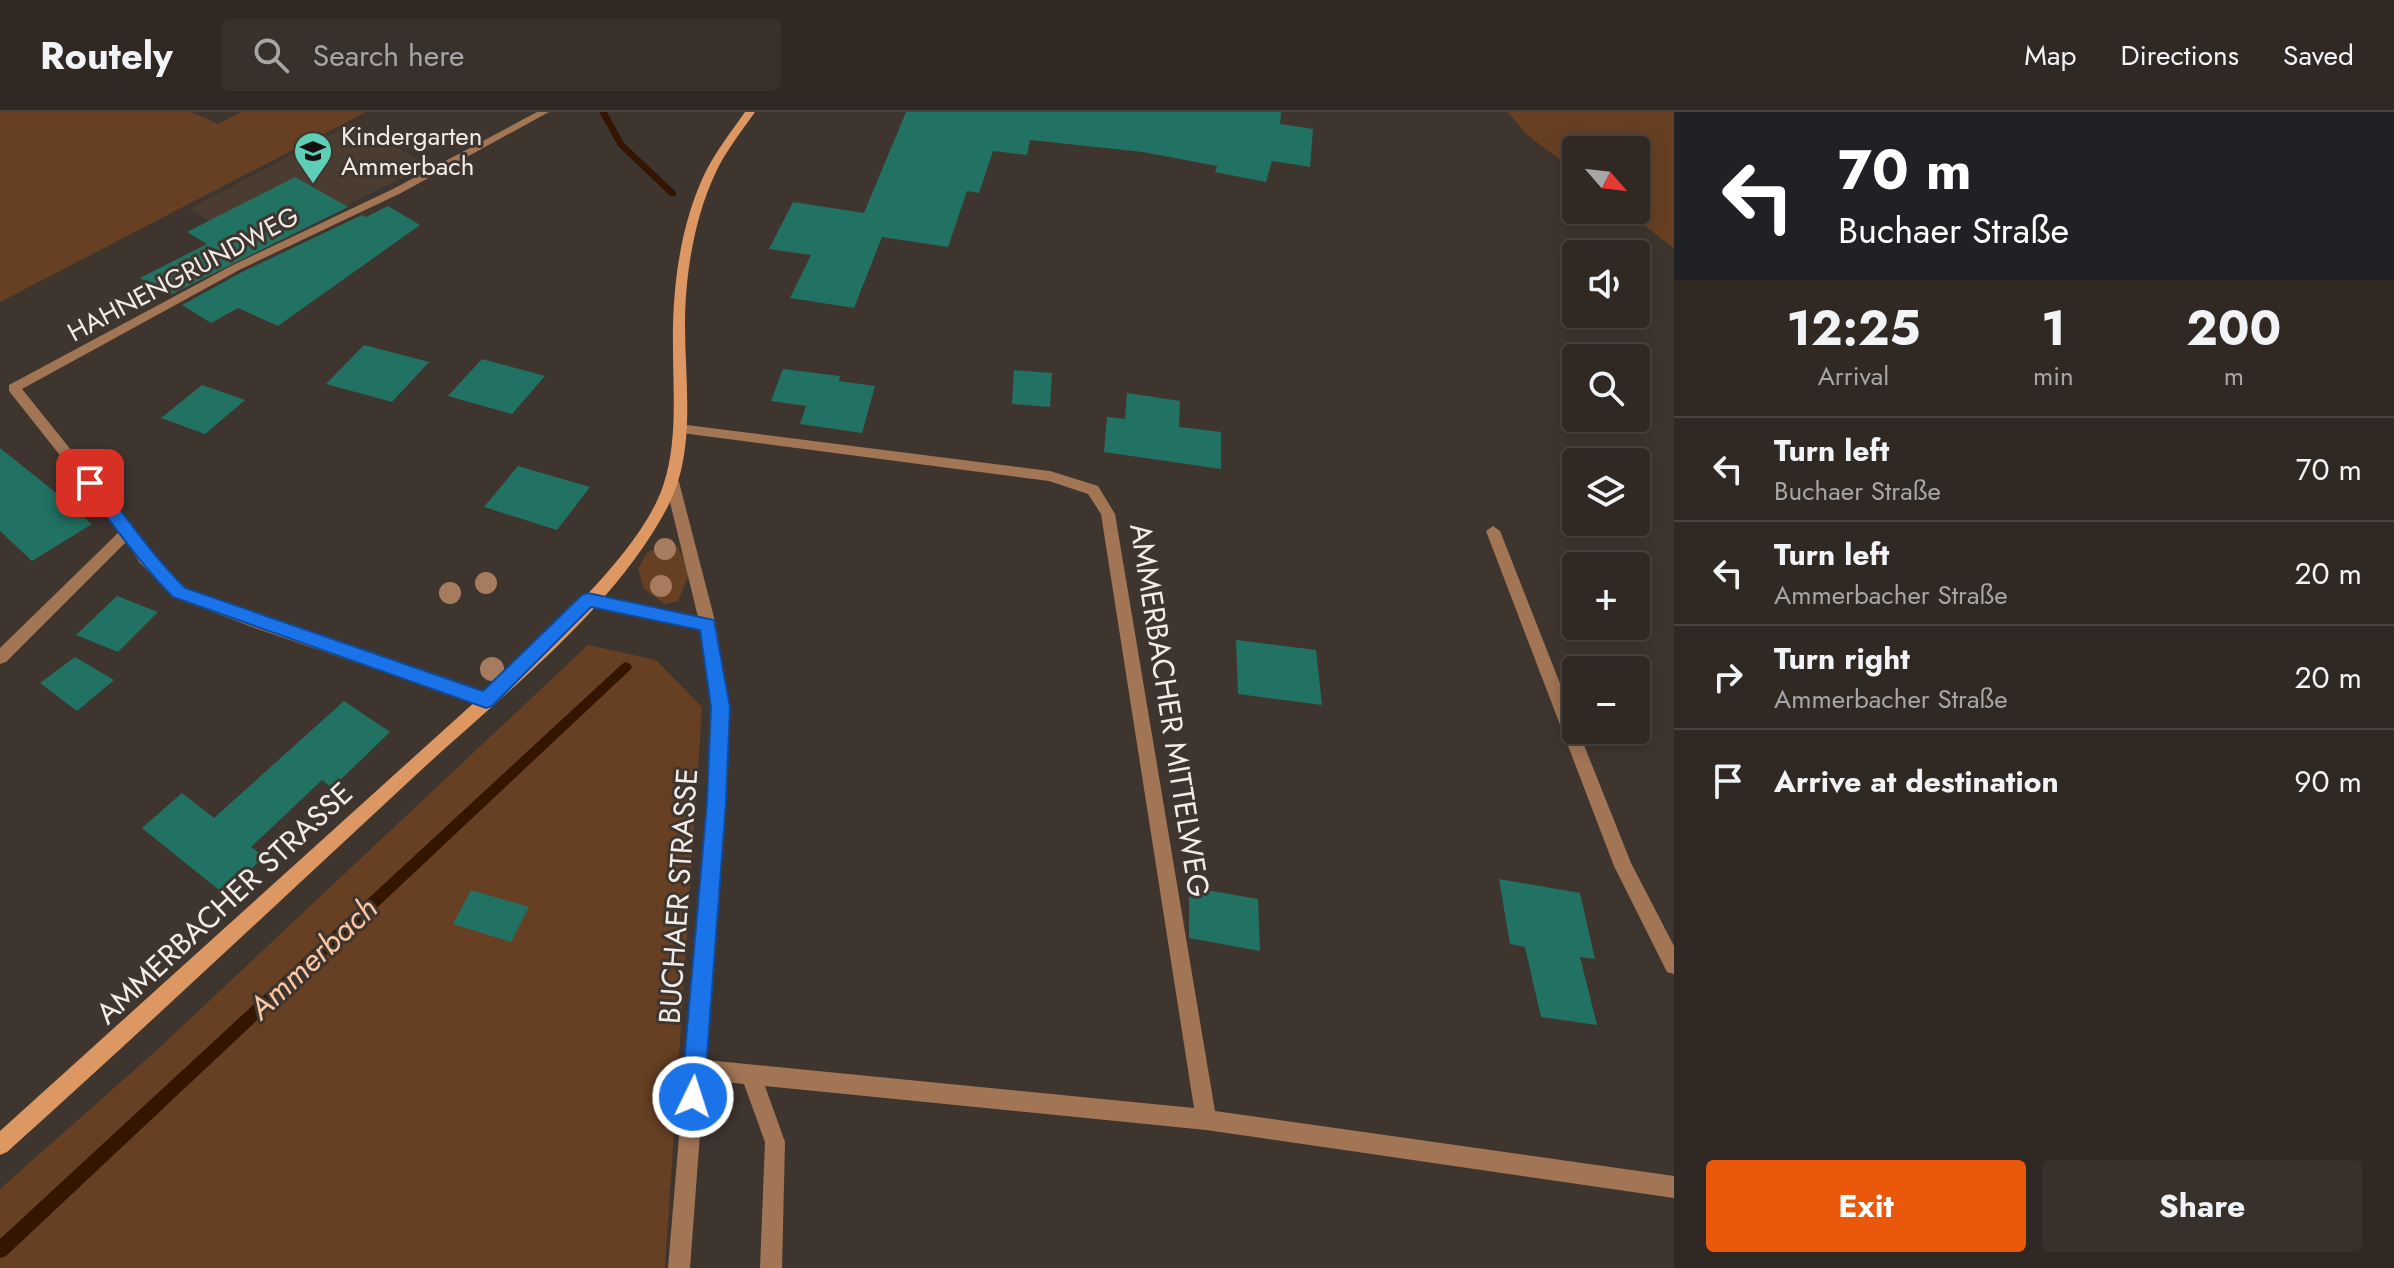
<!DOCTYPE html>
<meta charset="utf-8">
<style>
:root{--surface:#2f2823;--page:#37302b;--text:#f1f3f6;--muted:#a7a6a6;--line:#4a4441;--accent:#ea580c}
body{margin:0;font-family:Jost,sans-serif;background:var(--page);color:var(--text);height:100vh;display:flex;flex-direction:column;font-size:30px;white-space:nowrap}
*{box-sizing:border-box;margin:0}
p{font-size:26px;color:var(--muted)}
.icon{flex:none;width:44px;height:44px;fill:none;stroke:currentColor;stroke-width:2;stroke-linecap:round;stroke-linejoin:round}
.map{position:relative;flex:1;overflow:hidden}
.side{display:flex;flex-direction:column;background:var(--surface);width:720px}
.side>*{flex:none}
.guide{background:#202124;color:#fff;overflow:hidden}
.needle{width:52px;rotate:118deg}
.fabs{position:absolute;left:1562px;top:24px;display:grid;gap:16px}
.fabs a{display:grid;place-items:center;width:88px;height:88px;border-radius:8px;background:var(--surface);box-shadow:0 4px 20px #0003,0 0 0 2px var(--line);font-size:40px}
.pin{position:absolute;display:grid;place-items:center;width:68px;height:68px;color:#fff;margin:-34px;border-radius:16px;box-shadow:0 4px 12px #0006}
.me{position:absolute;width:88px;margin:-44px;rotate:4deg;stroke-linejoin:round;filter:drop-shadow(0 0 6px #0008)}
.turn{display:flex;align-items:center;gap:28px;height:168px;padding:0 32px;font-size:36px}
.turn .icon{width:104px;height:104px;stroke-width:2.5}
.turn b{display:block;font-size:56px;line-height:68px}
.eta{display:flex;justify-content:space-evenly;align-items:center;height:136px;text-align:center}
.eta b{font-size:48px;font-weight:700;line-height:56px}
.cta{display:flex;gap:16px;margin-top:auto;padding:16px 32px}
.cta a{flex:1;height:92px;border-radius:8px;background:var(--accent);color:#fff;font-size:32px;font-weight:700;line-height:92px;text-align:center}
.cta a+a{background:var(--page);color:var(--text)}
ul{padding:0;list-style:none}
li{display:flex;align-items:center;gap:24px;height:104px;padding:0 32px;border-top:2px solid var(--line)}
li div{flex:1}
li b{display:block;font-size:30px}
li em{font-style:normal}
header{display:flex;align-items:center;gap:48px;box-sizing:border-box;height:112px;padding:0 40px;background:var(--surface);border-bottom:2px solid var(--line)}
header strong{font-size:38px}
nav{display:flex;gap:44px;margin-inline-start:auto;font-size:28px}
.search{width:560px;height:72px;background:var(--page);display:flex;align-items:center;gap:20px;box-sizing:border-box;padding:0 28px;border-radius:8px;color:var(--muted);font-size:30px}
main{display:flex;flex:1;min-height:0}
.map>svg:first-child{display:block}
</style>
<header>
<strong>Routely</strong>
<div class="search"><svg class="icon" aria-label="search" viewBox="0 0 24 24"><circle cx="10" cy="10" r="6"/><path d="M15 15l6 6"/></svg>Search here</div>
<nav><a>Map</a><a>Directions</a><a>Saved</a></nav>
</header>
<main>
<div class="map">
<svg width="1674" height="1156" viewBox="0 0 1674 1156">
<rect width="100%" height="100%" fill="#3f352f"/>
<path fill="#4b3c31" d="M351 12 429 53 257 137 189 97Z"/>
<g fill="#674023">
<path d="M0 0H191L218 12 241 0H366L0 190Z"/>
<path d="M1508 0H1674V136L1624 98H1636V38H1576V60L1526 22Z"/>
<path d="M666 430 678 435 690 460 678 489 665 492 644 477 638 457 647 441Z"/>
<path d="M588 533 656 548 702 595 665 1156H0V1077L157 938Z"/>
</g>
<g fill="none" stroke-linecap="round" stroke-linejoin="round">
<g fill="#331500" fill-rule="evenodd">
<path d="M599 0H607L624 31 676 80V84H670L618 34Z"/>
<path d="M626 550 630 552 632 555 630 558 6 1144 0 1146V1127L622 552Z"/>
</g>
</g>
<g fill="#217263">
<path d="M906 0H1281L1280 12 1313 17 1310 55 1272 49 1266 70 1215 60 1217 54 1143 40 1030 28 1027 43 993 39 979 81 967 79 948 135 882 125 854 196 790 186 811 143 769 137 793 90 864 101Z"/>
<path d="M295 65 348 95 168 184 140 166 207 132 187 120Z"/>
<path d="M388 94 420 113 278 214 238 196 211 211 182 193 242 160 362 103 366 105Z"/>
<path d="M364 233 429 250 392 290 326 272Z"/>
<path d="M482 247 545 264 512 302 448 284Z"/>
<path d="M783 257 840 264 839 269 875 274 862 321 800 312 806 294 771 289Z"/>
<path d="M1014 258 1052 261 1050 295 1012 292Z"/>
<path d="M202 273 245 288 205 322 161 306Z"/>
<path d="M1127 281 1180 289 1179 315 1221 320V357L1104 340 1107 305 1125 307Z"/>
<path d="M0 336 50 376 92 412 32 449 0 419Z"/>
<path d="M518 354 590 375 557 418 484 395Z"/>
<path d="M117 484 158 500 118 540 76 523Z"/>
<path d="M1236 528 1316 538 1322 593 1238 582Z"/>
<path d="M75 545 114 568 77 599 40 571Z"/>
<path d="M344 589 390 620 332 676 322 668 251 735 264 745 224 782 142 716 182 681 214 706Z"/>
<path d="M1499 767 1580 781 1595 847 1580 845 1597 913 1541 905 1525 835 1510 832Z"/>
<path d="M1189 775 1258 787 1260 839 1189 826Z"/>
<path d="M471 778 529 795 511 830 453 812Z"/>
</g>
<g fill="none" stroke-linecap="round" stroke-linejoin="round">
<g fill="#a27555" fill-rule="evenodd">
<path d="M537 0H549L401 81 241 157 22 277 133 415 149 442 184 477 262 507 492 583 494 588 492 593 486 595 252 515 174 485 139 450 127 429 6 550 0 552V536L120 419 9 279V273L233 153 393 77Z"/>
<path d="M679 312 1050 359 1098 374 1115 402 1215 999 1674 1064V1086L1206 1018 765 974 785 1030 782 1156H760L765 1030 744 972 704 968 690 1156H668L707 690 713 595 701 518 588 494 580 488 588 482 698 505 665 370 667 367H677L679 370 716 513 729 595 706 948 1194 996 1101 402 1088 382 1049 369 674 320V314Z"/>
<path d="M1493 414 1500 419 1576 612V618H1578L1631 751 1674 834V862L1667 860 1614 754 1486 419Z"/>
</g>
<path fill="#dd9763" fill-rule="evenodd" d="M745 0H755C741 20 725 40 715 62 694 107 685 164 685 213 685 274 697 342 666 398 611 500 501 584 418 661 281 788 145 916 7 1040L0 1043V1019L508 560C556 514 642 437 663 374 678 330 673 280 673 234 672 177 680 113 705 61 716 39 731 20 745 0Z"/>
</g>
<g fill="#a77c5e">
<circle cx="665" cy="437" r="11"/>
<circle cx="486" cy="471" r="11"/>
<circle cx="661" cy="474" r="11"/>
<circle cx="450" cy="481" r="11"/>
<circle cx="492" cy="557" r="12"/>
</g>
<path fill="#1a73e8" stroke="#114b97" stroke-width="2" d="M90 366 96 367C126 404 151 442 185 476L483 579 582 483 588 481 714 508 730 595 726 690 704 985 701 993 693 997 685 993 681 985 707 690 711 595 700 518 591 495 492 594 486 596 173 485C139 451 114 413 84 375V367Z"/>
<defs>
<g id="school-pin" transform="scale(2)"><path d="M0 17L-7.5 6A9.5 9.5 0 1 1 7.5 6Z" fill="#5eceb7" stroke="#3f352f"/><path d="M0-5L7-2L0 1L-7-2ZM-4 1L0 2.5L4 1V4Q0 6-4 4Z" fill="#111"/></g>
</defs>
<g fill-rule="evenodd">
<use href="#school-pin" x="313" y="39"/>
</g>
<g text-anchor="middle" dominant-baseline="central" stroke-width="6" stroke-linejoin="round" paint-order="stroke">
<g font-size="26" fill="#f2ece8" stroke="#3f352f" text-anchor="start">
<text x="341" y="24">Kindergarten<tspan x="341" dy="30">Ammerbach</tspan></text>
</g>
<g font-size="26" fill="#f2ece8" stroke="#3f352f">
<text transform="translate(183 162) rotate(-28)">HAHNENGRUNDWEG</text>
</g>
<g font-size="30" fill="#f2ece8" stroke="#3f352f">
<text transform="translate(1170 598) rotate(81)">AMMERBACHER MITTELWEG</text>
<text transform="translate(678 784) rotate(-86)">BUCHAER STRASSE</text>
<text transform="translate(224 791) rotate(-43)">AMMERBACHER STRASSE</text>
</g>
<g font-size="32" font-style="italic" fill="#fbc6a1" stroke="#3f352f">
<text transform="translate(313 846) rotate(-43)">Ammerbach</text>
</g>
</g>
</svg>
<div class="fabs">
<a><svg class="needle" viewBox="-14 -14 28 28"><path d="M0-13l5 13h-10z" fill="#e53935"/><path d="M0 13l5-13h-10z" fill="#a7a6a6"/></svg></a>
<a><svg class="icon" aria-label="sound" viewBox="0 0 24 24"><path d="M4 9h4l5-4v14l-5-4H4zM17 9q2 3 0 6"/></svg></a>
<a><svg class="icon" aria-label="search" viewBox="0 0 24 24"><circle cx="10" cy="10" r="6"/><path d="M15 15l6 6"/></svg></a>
<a><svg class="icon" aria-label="layers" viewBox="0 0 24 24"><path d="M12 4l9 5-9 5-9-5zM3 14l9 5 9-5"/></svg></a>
<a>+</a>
<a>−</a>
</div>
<div class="pin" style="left:90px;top:371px;background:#d93025"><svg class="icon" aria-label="arrive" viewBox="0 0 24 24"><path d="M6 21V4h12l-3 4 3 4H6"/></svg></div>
<svg class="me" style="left:693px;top:985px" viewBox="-20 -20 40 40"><circle r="17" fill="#1a73e8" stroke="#fff" stroke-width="3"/><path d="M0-11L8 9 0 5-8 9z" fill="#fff"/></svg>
</div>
<section class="side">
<div class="guide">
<div class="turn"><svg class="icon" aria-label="left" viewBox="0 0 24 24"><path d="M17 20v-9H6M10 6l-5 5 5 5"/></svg><div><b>70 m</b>Buchaer Straße</div></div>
</div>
<div class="eta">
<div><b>12:25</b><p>Arrival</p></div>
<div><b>1</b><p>min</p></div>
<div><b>200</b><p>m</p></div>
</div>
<ul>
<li><svg class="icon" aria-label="left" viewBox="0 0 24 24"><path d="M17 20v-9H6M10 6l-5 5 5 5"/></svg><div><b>Turn left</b><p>Buchaer Straße</p></div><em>70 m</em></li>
<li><svg class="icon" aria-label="left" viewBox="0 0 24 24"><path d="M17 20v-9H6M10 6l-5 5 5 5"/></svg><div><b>Turn left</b><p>Ammerbacher Straße</p></div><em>20 m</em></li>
<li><svg class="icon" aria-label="right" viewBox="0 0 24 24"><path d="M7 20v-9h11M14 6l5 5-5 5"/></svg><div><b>Turn right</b><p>Ammerbacher Straße</p></div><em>20 m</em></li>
<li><svg class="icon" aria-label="arrive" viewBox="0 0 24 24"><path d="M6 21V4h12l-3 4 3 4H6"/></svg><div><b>Arrive at destination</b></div><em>90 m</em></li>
</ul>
<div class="cta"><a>Exit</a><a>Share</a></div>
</section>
</main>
